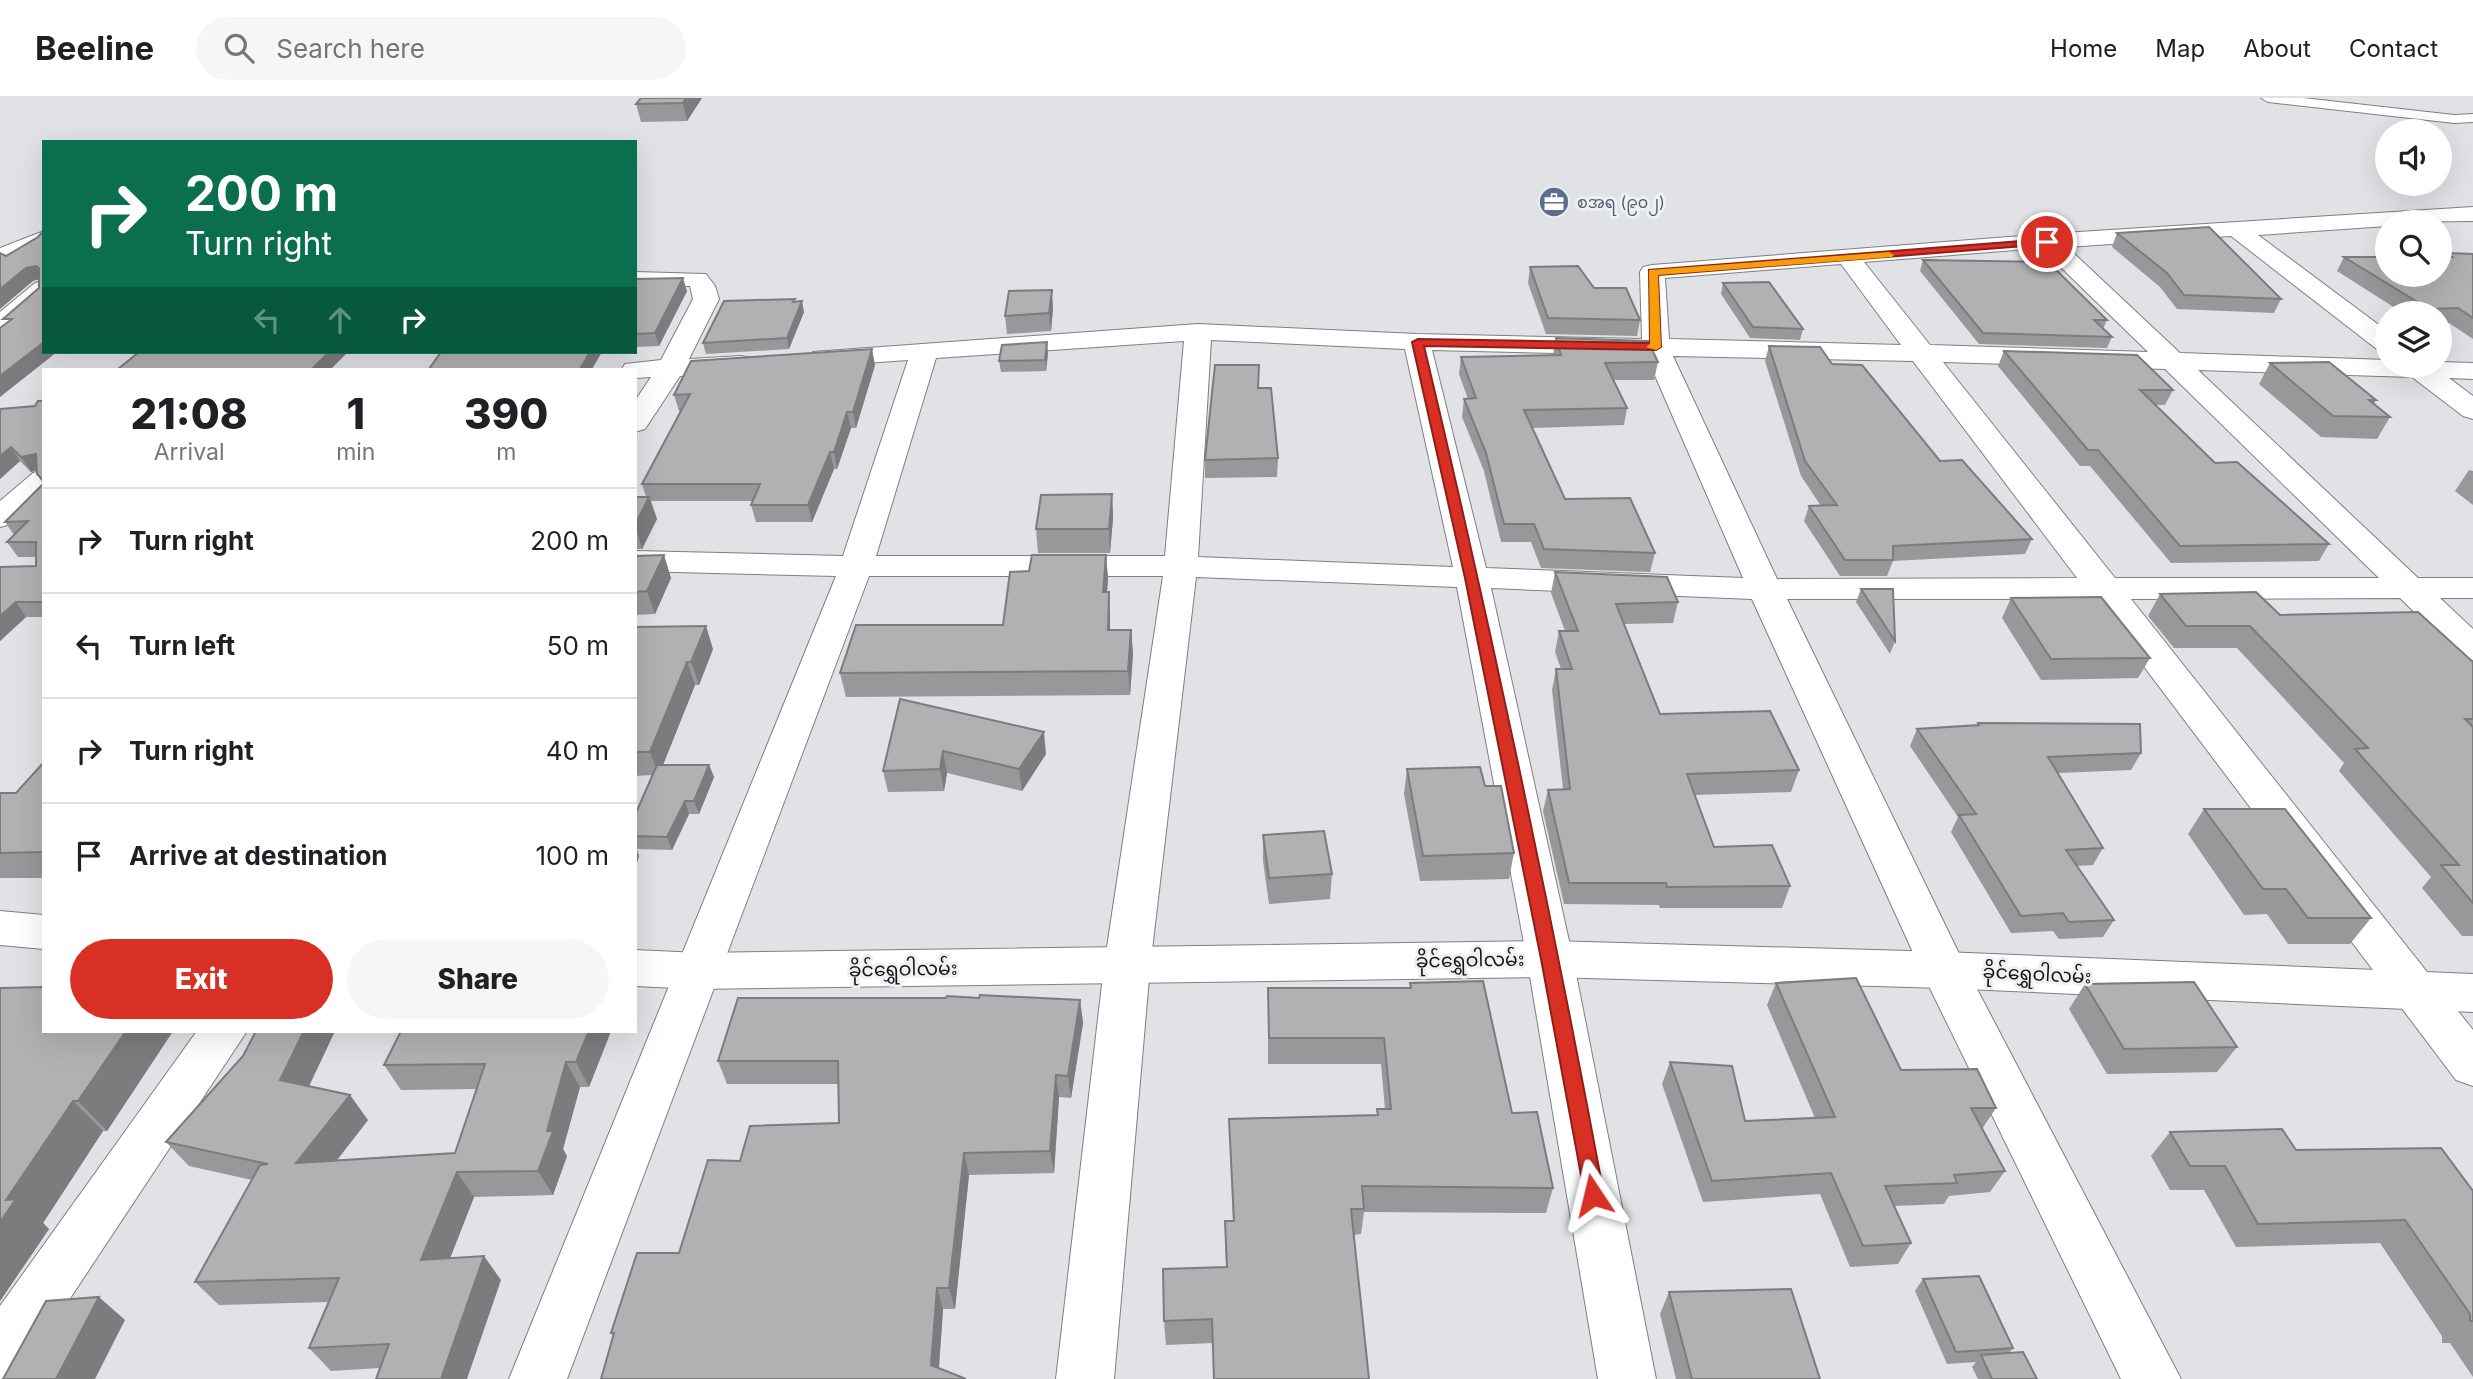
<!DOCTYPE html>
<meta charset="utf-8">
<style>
:root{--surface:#fff;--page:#f6f6f6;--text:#202124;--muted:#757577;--line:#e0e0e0;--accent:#d93025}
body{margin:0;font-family:Inter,"Noto Sans Myanmar",sans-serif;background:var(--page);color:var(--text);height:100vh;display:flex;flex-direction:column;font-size:26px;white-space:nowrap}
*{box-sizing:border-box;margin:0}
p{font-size:23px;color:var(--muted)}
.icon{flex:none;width:38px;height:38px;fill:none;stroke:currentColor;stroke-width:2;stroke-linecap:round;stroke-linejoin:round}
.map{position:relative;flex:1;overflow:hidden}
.panel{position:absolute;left:42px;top:270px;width:595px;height:665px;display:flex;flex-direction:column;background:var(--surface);border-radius:0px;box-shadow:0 7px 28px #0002}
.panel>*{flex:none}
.top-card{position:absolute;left:42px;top:42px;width:595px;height:214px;border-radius:0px;box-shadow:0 7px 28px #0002;background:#0b6e4f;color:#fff;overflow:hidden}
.tools{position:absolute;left:2375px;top:21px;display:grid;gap:14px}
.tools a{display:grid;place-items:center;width:77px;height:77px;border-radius:50%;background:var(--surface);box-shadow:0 7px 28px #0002;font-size:35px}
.pin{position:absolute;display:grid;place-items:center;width:60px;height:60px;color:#fff;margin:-30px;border:4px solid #fff;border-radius:50%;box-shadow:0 2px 7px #0007}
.me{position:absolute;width:77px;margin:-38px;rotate:350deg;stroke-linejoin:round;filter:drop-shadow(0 0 5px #0008)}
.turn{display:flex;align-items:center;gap:24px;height:147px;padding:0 28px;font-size:32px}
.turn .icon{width:91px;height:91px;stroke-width:2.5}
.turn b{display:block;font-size:49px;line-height:60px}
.lanes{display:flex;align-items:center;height:66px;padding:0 28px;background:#0003;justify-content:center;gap:35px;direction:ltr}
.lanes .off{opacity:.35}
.eta{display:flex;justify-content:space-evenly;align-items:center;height:119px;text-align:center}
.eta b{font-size:42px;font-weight:800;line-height:49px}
.cta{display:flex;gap:14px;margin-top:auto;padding:14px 28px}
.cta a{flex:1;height:80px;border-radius:42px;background:var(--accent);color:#fff;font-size:28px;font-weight:800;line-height:80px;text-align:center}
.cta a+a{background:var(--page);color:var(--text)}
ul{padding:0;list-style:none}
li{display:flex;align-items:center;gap:21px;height:105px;padding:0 28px;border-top:2px solid var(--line)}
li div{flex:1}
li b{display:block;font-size:26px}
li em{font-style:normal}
header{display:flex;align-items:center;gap:42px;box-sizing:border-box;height:98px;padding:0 35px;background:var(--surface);border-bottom:2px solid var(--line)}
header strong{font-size:33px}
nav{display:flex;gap:38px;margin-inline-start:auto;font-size:24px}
.search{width:490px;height:63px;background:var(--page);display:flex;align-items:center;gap:18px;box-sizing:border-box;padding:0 24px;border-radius:38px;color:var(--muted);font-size:26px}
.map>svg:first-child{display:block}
</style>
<header>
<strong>Beeline</strong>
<div class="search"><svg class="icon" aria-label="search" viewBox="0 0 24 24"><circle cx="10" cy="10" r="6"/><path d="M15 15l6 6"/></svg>Search here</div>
<nav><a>Home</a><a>Map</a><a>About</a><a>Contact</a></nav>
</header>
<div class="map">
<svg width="2473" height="1281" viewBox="0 0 2473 1281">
<rect width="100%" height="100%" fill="#e0e2e5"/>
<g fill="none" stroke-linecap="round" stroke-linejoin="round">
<g stroke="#7d7f81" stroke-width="2">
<path id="service" d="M2261 0H2303L2454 17 2473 16V24L2454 25 2268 4Z"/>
</g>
<g stroke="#7d7f81" stroke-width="2">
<g id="minor">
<path d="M2473 109V123L2387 124V128L2258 137 2387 233V254L2378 252 2231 138 2067 149 2180 255 2387 262V268H2440V264L2473 265V281L2449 280 2473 298V321L2463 318 2412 279 2198 272 2418 480H2473V500H2440L2473 531V562L2460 559 2400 500 2131 501 2473 932V988L2456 982 2093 501H1787L1966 870 2181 1281H2121L1921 872 1752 501 1491 490 1573 861 1656 1281H1598L1527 861 1457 489 1196 479 1150 869 1114 1281H1056L1104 869 1163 478H869L567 1281H509L836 478 635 473V453L843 458 908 262 823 268 813 266 810 260 813 254 1198 226 1417 236 1642 241 1640 174 1643 169 1652 167 2047 136ZM2041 150 2148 254 1930 247 1864 164ZM1841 166 1901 247 1669 241 1665 180ZM1211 242 1405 251 1453 469 1198 459ZM1184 243 1165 458H876L936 260ZM1432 252 1646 257 1743 480 1486 470ZM1673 258 1913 263 2077 480 1777 481ZM1943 264 2165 271 2379 480H2115Z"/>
<path d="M44 133V149L0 166V150Z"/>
<path d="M635 174 706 176 715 188 719 201 689 261 741 258 751 260 755 266 751 272 741 274 680 278 645 331 635 334V303L651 279 635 280V271H622L625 266 661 262 693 201 690 188H635Z"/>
<path d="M44 183V203L9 233 0 235V214L35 185Z"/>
<path d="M44 372V397L11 426 0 429V403L33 375Z"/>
<path d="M197 933H247L20 1276 0 1281V1208Z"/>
</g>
</g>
<g stroke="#7d7f81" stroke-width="2">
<g id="tertiary">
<path d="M0 813 44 817V851L0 847Z"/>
<path d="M1550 843 1944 854 2473 876V914L1944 890 1550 879 698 891 635 888V852L698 855Z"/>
</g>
</g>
<use href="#service" fill="#fff" fill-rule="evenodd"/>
<use href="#minor" fill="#fff" fill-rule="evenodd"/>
<use href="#tertiary" fill="#fff" fill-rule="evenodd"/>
</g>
<g fill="#999799">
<path d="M702 0 687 23 641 24 636 6Z"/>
<path d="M2117 135 2281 201 2274 215 2177 211 2160 189 2112 149Z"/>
<path d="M2445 155 2473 156V241L2449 225H2440V215H2403L2337 173 2344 159H2443Z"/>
<path d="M1923 162 2107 222 2103 231 2112 239 2107 250 1979 246 1920 173Z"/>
<path d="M1530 169 1594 190 1640 222 1637 238 1546 236 1528 185Z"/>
<path d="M635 181 687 193 659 248 635 249Z"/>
<path d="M1723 185 1803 231 1800 242 1750 240 1721 196Z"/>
<path d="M795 201V203L804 214 789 251 706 256 703 245Z"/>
<path d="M1053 210 1051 233 1007 236 1005 218Z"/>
<path d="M1556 240 1658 264 1654 282H1613L1627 310 1624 327 1532 330 1565 401 1655 455 1650 474 1541 470 1531 444H1501L1484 373 1462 319 1464 301H1468L1459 276 1461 259 1553 257Z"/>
<path d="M1769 248 1832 266 1940 363 2032 441 2025 456 1893 463 1887 478H1840L1804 423 1809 408H1821L1801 378 1765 263Z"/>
<path d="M2004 253 2173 292 2165 307H2156L2215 365 2329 446 2319 463 2171 465 2090 368H2080L1998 268Z"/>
<path d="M1048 255 1046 273 1001 274 999 263Z"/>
<path d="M2270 265 2376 302 2374 306 2390 319 2377 341 2321 339 2259 286Z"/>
<path d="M875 267 856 330H851L837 371H834L812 424H756L751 407 753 403H651L657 421 642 451H635V399H646L642 386 681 313H679L674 297Z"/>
<path d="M1259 290 1278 360 1277 379 1205 380V362Z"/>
<path d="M44 303V519H26L0 543V469L36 468V459H18L7 444 14 437 5 424 43 386 37 376V372L31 374 20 363 0 381V311L35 308Z"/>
<path d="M2469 372 2473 373V407L2455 393Z"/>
<path d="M1112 396 1113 420 1110 455H1038L1036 431Z"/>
<path d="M1106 457 1108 481 1107 494H1109L1110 532H1131L1133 556 1130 597 846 599 840 575 1003 527 1029 473Z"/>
<path d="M635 458 671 480 655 516 635 517Z"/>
<path d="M1555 474 1678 504 1673 525 1624 526 1660 616 1799 672 1791 694 1694 697 1714 749 1790 788 1782 810H1660L1659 807 1564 806 1543 713 1548 692 1563 691 1552 592 1556 571H1561L1555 554 1559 533H1565L1551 495Z"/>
<path d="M1861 491 1895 543 1890 556 1856 504Z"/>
<path d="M2160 496 2280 517 2473 564V838H2462L2422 790 2431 779 2339 673 2344 665 2237 550H2174L2148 518Z"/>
<path d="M2011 500 2150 560 2138 580 2041 582 2002 520Z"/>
<path d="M635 529 713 551 699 587H695L663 667H709L714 679 699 716H689L672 752 637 751 639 758 635 771V717L652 677 635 678Z"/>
<path d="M900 601 1046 656 1022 693 947 675 944 693 888 694 883 673Z"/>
<path d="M1978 625 2141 655 2131 672 2058 675 2103 750 2093 767 2077 768 2114 822 2103 839 2059 841 2053 833 2011 835 1951 734 1958 719 1910 648 1917 631 1977 627Z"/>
<path d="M44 664V780H0V695H16Z"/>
<path d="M1407 671 1485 688 1514 755 1509 781 1420 783 1404 696Z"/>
<path d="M2204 711 2371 820 2350 846H2288L2267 816 2244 817 2188 736Z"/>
<path d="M1263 737 1332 776 1330 801 1269 806 1263 763Z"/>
<path d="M1410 885 1512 1015 1553 1090 1546 1115 1364 1114 1361 1136 1354 1137 1213 1245 1166 1247 1164 1223 1226 1169 1225 1123H1233L1229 1021 1377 1017V1011H1385L1381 966H1268V890H1410Z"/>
<path d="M1776 885 1901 972 1996 1010 1982 1031 2005 1073 1990 1094 1949 1098 1944 1106 1894 1108 1911 1145 1898 1166 1850 1169 1820 1096 1703 1104 1662 986 1670 964 1745 1023 1815 1020 1767 907Z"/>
<path d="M2085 886 2237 949 2217 974 2107 976 2069 911Z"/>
<path d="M979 900 1080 902 1083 925 1071 1000 1059 999 1054 1075 969 1077 955 1211H943L939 1270 613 1238 611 1235 679 1155 740 1063 839 1025 838 986H727L718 963Z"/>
<path d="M44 933H173L107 1033H103L43 1125 49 1131 0 1203Z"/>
<path d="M256 933H335L309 988 368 1022 337 1062 455 1055 477 991 401 992 384 967 611 933 589 989H580L563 1051 567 1058 553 1097 474 1099 450 1160 501 1182 380 1270 331 1273 309 1250 329 1204 219 1207 195 1184 252 1082 189 1068 166 1044 243 958Z"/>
<path d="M2170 1034 2296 1052 2473 1093V1279L2450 1245H2442V1238L2380 1145 2236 1149 2204 1092H2170L2151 1058Z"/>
<path d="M1923 1181 2013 1250 2009 1255 2037 1281H1978L1972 1269 1976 1264 1947 1266 1915 1193Z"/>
<path d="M1669 1194 1820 1281H1676L1660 1216Z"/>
</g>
<g fill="#7d7b7d">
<path d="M686 0H702L687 23 683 5Z"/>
<path d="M36 168 43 180 33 183 0 211V191L26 170Z"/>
<path d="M683 180 687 193 659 248 655 235Z"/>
<path d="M1052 192 1053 210 1051 233 1049 215Z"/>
<path d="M802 203 804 214 789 251 787 240Z"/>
<path d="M44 244V254H57L0 299V278Z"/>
<path d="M1047 244 1048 255 1046 273 1045 262Z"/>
<path d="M872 251 875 267 856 330 853 314Z"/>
<path d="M329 254H348L331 271H312Z"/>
<path d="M590 254H602L592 271H580Z"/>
<path d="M847 314 851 330 837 371 834 354Z"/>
<path d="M11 349 20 363 0 381V358Z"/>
<path d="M830 354 834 371 812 424 808 407Z"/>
<path d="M36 356 44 370 31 374 21 359Z"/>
<path d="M1112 396 1113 420 1110 455 1109 431Z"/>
<path d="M649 399 657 421 642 451 635 427Z"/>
<path d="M664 457 671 480 655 516 647 493Z"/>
<path d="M1106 457 1108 481 1105 518 1103 494Z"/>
<path d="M1109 494 1110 518V556L1108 532Z"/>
<path d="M16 504 26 519 0 543V518Z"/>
<path d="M706 528 713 551 699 587 691 564Z"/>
<path d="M1131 532 1133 556 1130 597 1128 573Z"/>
<path d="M687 564 695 587 659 677 650 654Z"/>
<path d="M1044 634 1046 656 1022 693 1019 671Z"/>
<path d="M943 653 947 675 944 693 940 671Z"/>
<path d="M709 667 714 679 699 716 694 703Z"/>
<path d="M685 703 689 716 672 752 667 739Z"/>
<path d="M635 748 639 758 635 771Z"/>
<path d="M1080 902 1083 925 1071 1000 1068 978Z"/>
<path d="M126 933H173L107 1033 78 1003Z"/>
<path d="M304 933H335L300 1007 280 982Z"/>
<path d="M589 933H611L589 989 576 964Z"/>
<path d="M566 964 580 989 563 1051 567 1058 553 1097 538 1073 547 1033Z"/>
<path d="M1056 977 1059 999 1054 1075 1050 1053Z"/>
<path d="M350 997 368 1022 316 1089 296 1065Z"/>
<path d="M73 1003 103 1033 43 1125 49 1131 0 1203V1124L6 1102Z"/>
<path d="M964 1055 969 1077 955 1211 949 1190Z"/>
<path d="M457 1074 474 1099 440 1186 421 1162Z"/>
<path d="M484 1158 501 1182 467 1281H441Z"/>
<path d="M937 1190 943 1211 938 1281 931 1267Z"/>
<path d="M99 1199 125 1222 95 1281H56Z"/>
</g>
<g fill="#b2b0b2" stroke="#7d7b7d" stroke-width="2">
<path d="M641 0H686L683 5 636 6Z"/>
<path d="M2209 129 2281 201 2184 197 2167 175 2117 135Z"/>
<path d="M44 132V244L0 278V230L12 221H3L39 190V170L36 168 26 170 0 191V155L6 158 38 139Z"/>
<path d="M2445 155 2473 156V220L2458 210 2429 211 2344 159H2387V177H2440V159H2452Z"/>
<path d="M1923 162 2048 164 2107 222H2094L2112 239 1983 235Z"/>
<path d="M1578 168 1594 190H1626L1640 222 1548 220 1530 169Z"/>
<path d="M683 180 655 235 635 236V181Z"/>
<path d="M1769 184 1803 231 1753 229 1723 185Z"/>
<path d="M1052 192 1049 215 1005 218 1009 193Z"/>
<path d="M795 201 793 204 802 203 787 240 703 245 724 203Z"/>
<path d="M1556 240 1648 243 1658 264 1605 265 1627 310 1524 312 1565 401 1630 400 1655 455 1544 451 1534 426H1504L1486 355 1464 301 1476 300 1461 259 1561 257Z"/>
<path d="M1047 244 1045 262 999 263 1002 247Z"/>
<path d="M1769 248 1820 249 1832 266 1862 267 1940 363 1962 362 2032 441 1893 448V462H1845L1809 408 1837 407 1805 363Z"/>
<path d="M872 251 853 314H847L834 354H830L808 407H751L760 386H642L690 296 674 297 691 263Z"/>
<path d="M2004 253 2137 257 2173 292H2140L2215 365 2237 364 2329 446 2180 448 2098 352H2088Z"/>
<path d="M139 254H329L312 271H118Z"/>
<path d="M441 254H590L580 271H429Z"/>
<path d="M2329 264 2376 302H2369L2390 319 2333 318 2270 265Z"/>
<path d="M1215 267H1259L1258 290H1271L1278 360 1205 362Z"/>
<path d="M38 303H44V383L37 376 36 356 21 359 11 349 0 358V311L35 308Z"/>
<path d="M44 385V504H16L0 518V469L36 468V444H7L28 423 5 424Z"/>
<path d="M1112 396 1109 431H1036L1041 397Z"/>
<path d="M635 399H649L635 427Z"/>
<path d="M664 457 647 493 635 494V458Z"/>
<path d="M1032 457H1106L1103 494H1109L1108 532H1131L1128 573 840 575 856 527H1003L1010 474 1029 473Z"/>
<path d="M1555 474 1667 479 1678 504 1616 506 1660 616 1770 613 1799 672 1687 676 1714 749 1772 747 1790 788 1667 789 1666 785H1569L1548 692 1570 691 1556 571H1572L1559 533H1578Z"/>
<path d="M1861 491H1893L1895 543Z"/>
<path d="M2256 494 2280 517 2418 514 2473 564V621H2465L2473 629V805L2441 767H2459L2355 651 2368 650 2250 528H2186L2160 496Z"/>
<path d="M2101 499 2150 560 2051 561 2011 500Z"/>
<path d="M706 528 691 564H687L650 654H635V529Z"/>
<path d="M900 601 1044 634 1019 671 943 653 940 671 883 673Z"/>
<path d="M1978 625 2140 626 2141 655 2048 659 2103 750 2066 752 2114 822 2069 824 2063 815 2021 818 1959 717 1976 716 1917 631 1979 627Z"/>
<path d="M44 664V754L0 755V695H16Z"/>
<path d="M657 667H709L694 703H685L667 739 635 738V717Z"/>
<path d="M1480 669 1485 688H1501L1514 755 1423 758 1407 671Z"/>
<path d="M2204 711H2285L2371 820H2308L2286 791H2263Z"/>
<path d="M1324 733 1332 776 1269 780 1263 737Z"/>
<path d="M1856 880 1901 972 1977 971 1996 1010H1971L2005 1073 1954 1077 1957 1085 1885 1088 1911 1145 1863 1148 1831 1075 1712 1083 1670 964 1732 968 1745 1023 1835 1019 1776 885Z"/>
<path d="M1483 883 1512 1015 1537 1014 1553 1090 1362 1088 1364 1111H1351L1369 1281H1214L1212 1221 1164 1223 1163 1171 1227 1169 1225 1123H1234L1229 1021 1378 1017 1377 1011H1391L1384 940H1269L1268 890H1411L1410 885Z"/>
<path d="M2194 884 2237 949 2124 951 2085 886Z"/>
<path d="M44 889V933H126L78 1003H73L6 1102 16 1101 0 1124V890Z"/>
<path d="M980 897 1080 902 1068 978 1056 977 1050 1053 964 1055 949 1190H937L931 1267 966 1281H601L614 1235H611L637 1155H679L708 1062 740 1063 750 1028 839 1025 838 963H718L738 900H946L947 898 979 900Z"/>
<path d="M256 933H304L280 982 350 997 296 1065 455 1055 485 966 384 967 401 933H589L576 964H566L547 1033H553L538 1073 457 1074 421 1162 484 1158 441 1281H376L389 1246 309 1250 339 1180 195 1184 260 1067 268 1066 166 1044 243 958Z"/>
<path d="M2282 1031 2296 1052 2441 1050 2473 1093V1223H2470V1216L2405 1122 2258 1126 2225 1068H2190L2170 1034Z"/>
<path d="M1979 1178 2013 1250 1956 1254 1923 1181Z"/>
<path d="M1791 1191 1820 1281H1692L1669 1194Z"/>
<path d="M99 1199 56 1281H3L46 1203Z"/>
<path d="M2023 1254 2037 1281H1992L1981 1257Z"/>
</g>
<path fill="#d93025" stroke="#8d1f18" stroke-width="2" d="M2047 141H2050V146L1658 177 1661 249 1656 252 1424 248C1491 529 1551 812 1604 1097L1601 1104 1593 1107 1586 1104 1541 861 1465 480 1412 244 1418 241 1650 245 1649 172Z"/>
<path fill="#f59e0b" d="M1889 154 1894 157 1892 159 1658 177 1661 249 1656 252 1646 249 1650 246 1649 172Z"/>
<defs>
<g id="office-disc" transform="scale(1.575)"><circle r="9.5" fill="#5c6f8a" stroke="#eef0f2"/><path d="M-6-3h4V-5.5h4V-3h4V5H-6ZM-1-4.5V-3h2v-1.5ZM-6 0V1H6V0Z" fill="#fff"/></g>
</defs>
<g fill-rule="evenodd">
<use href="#office-disc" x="1554" y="104"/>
</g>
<g text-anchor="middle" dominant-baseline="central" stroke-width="6" stroke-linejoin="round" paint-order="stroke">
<g font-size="16" fill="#4e5e75" stroke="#eef0f2" text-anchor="start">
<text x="1577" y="104">စအရ (၉၀၂)</text>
</g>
<g font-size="19" fill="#131314" stroke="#eef0f2">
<text transform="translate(1470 862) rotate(-1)">ခိုင်ရွှေဝါလမ်း</text>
<text transform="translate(903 871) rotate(-1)">ခိုင်ရွှေဝါလမ်း</text>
<text transform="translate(2037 876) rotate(3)">ခိုင်ရွှေဝါလမ်း</text>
</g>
</g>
</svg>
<div class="tools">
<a><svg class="icon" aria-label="sound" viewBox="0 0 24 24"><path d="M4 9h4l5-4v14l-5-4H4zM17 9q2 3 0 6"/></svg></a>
<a><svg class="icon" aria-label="search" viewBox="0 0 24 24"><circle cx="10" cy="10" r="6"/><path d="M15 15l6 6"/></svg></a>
<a><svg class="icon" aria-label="layers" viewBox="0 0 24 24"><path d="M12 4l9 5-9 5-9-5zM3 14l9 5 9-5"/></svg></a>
</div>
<div class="pin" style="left:2047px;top:144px;background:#d93025"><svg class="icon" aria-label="arrive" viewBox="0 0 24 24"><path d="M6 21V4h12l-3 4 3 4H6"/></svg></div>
<svg class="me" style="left:1593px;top:1097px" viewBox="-20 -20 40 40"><path d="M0-17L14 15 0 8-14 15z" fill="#d93025" stroke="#fff" stroke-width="4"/></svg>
<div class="top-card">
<div class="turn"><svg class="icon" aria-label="right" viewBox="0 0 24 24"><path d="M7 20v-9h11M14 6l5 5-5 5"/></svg><div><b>200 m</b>Turn right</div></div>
<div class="lanes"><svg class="icon off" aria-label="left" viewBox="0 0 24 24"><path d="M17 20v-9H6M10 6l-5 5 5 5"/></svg><svg class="icon off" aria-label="ahead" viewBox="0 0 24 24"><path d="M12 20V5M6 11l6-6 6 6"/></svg><svg class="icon" aria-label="right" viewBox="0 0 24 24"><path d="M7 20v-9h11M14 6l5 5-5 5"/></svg></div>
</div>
<section class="panel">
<div class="eta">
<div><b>21:08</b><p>Arrival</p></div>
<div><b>1</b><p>min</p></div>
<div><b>390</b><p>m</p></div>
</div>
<ul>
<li><svg class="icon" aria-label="right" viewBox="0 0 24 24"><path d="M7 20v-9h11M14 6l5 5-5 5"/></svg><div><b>Turn right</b></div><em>200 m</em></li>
<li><svg class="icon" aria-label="left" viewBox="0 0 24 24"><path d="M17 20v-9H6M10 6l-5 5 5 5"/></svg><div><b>Turn left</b></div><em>50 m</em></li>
<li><svg class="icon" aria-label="right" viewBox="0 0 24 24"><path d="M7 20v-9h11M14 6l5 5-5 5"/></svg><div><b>Turn right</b></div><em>40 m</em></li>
<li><svg class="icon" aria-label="arrive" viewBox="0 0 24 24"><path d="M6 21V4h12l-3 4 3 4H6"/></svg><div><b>Arrive at destination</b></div><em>100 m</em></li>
</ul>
<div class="cta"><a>Exit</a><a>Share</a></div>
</section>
</div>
